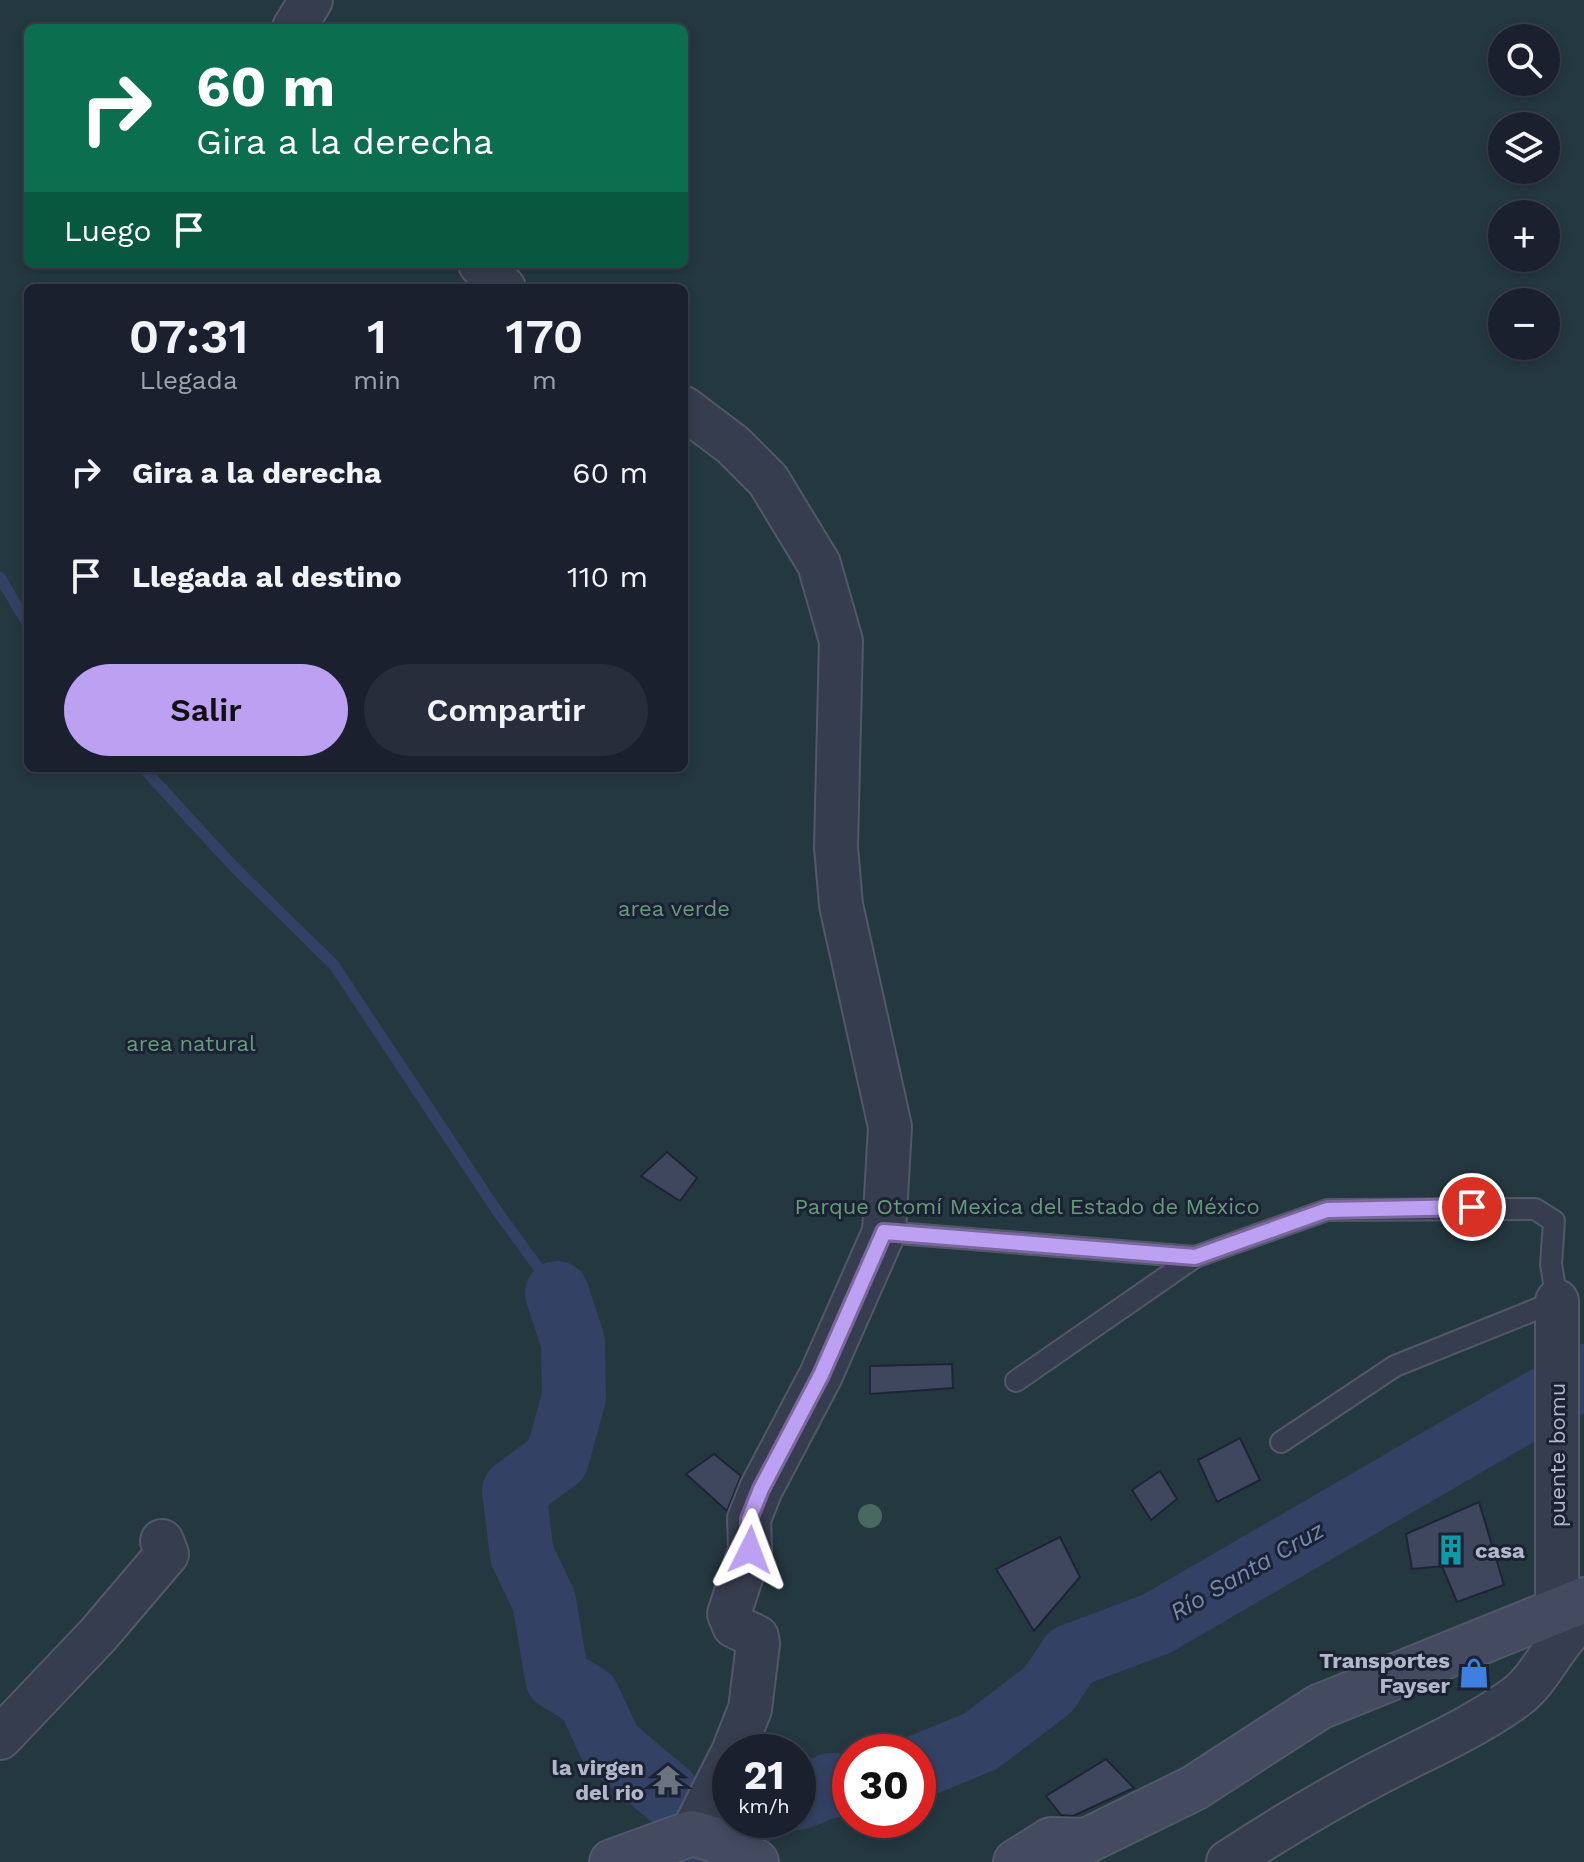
<!DOCTYPE html>
<html lang="es">
<meta charset="utf-8">
<style>
:root{--surface:#1a202e;--page:#272d3a;--text:#f1f3f6;--muted:#9fa3aa;--line:#383e4a;--accent:#bca0f2}
body{margin:0;font-family:"Work Sans",sans-serif;background:var(--page);color:var(--text);height:100vh;display:flex;flex-direction:column;font-size:30px;white-space:nowrap}
*{box-sizing:border-box;margin:0}
p{font-size:26px;color:var(--muted)}
.icon{flex:none;width:44px;height:44px;fill:none;stroke:currentColor;stroke-width:2;stroke-linecap:round;stroke-linejoin:round}
.map{position:relative;flex:1;overflow:hidden}
.details{position:absolute;left:24px;top:284px;width:664px;height:488px;display:flex;flex-direction:column;background:var(--surface);border-radius:12px;box-shadow:0 4px 12px #0003,0 0 0 2px var(--line)}
.details>*{flex:none}
.banner{position:absolute;left:24px;top:24px;width:664px;height:244px;border-radius:12px;box-shadow:0 4px 12px #0003,0 0 0 2px var(--line);background:#0b6e4f;color:#fff;overflow:hidden}
.buttons{position:absolute;left:1488px;top:24px;display:grid;gap:16px}
.buttons a{display:grid;place-items:center;width:72px;height:72px;border-radius:50%;background:var(--surface);box-shadow:0 4px 12px #0003,0 0 0 2px var(--line);font-size:40px}
.speed{position:absolute;left:712px;top:1734px;display:flex;gap:16px;font-size:40px;font-weight:700;text-align:center}
.speed>*{display:grid;place-content:center;width:104px;height:104px;border-radius:50%;background:var(--surface);box-shadow:0 4px 12px #0003,0 0 0 2px var(--line);line-height:1}
.speed small{font-size:20px;font-weight:400}
.speed .limit{border:12px solid #d22;background:#fff;color:#111}
.pin{position:absolute;display:grid;place-items:center;width:68px;height:68px;color:#fff;margin:-34px;border:4px solid #fff;border-radius:50%;box-shadow:0 2px 8px #0007}
.me{position:absolute;width:88px;margin:-44px;rotate:3deg;stroke-linejoin:round;filter:drop-shadow(0 0 6px #0008)}
.turn{display:flex;align-items:center;gap:28px;height:168px;padding:0 40px;font-size:36px}
.turn .icon{width:104px;height:104px;stroke-width:2.5}
.turn b{display:block;font-size:56px;line-height:68px}
.then{display:flex;align-items:center;height:76px;padding:0 40px;background:#0003;gap:16px;font-size:30px}
.eta{display:flex;justify-content:space-evenly;align-items:center;height:136px;text-align:center}
.eta b{font-size:48px;font-weight:600;line-height:56px}
.primary-button{display:flex;gap:16px;margin-top:auto;padding:16px 40px}
.primary-button a{flex:1;height:92px;border-radius:48px;background:var(--accent);color:#111;font-size:32px;font-weight:600;line-height:92px;text-align:center}
.primary-button a+a{background:var(--page);color:var(--text)}
ul{padding:0;list-style:none}
li{display:flex;align-items:center;gap:24px;height:104px;padding:0 40px}
li div{flex:1}
li b{display:block;font-size:30px}
li em{font-style:normal}
.map>svg:first-child{display:block}
</style>
<div class="map">
<svg width="1584" height="1862" viewBox="0 0 1584 1862">
<rect width="100%" height="100%" fill="#222b3e"/>
<path fill="#24383f" fill-rule="evenodd" d="M0 0H1584V1862H0ZM28 28H684V264H28ZM1502 38H1546V82H1502ZM1502 126H1546V170H1502ZM1502 214H1546V258H1502ZM28 288H684V768H28ZM1502 302H1546V346H1502ZM730 1752H798V1820H730ZM850 1752H918V1820H850Z"/>
<g fill="none" stroke-linecap="round" stroke-linejoin="round">
<g stroke="#334164" stroke-width="11">
<path d="M0 577 28 625"/>
<path d="M143 768 235 868 334 965 497 1211 557 1293"/>
</g>
<g stroke="#334164" stroke-width="64">
<path d="M557 1293 573 1342 574 1397 557 1459 514 1491 522 1555 544 1601 557 1678 588 1697 611 1746 668 1794"/>
<path d="M918 1767 981 1741 1048 1690 1071 1656 1156 1624 1584 1376"/>
<path d="M798 1798 831 1785 850 1786"/>
<path d="M689 1849 715 1826 746 1820"/>
</g>
</g>
<g fill="#3e475e" stroke="#1d2435" stroke-width="2">
<path d="M667 1152 697 1178 680 1201 641 1176Z"/>
<path d="M952 1364 953 1388 870 1394V1366Z"/>
<path d="M1240 1438 1260 1480 1217 1502 1198 1460Z"/>
<path d="M714 1454 741 1476 727 1511 686 1474Z"/>
<path d="M1160 1471 1177 1499 1151 1520 1132 1490Z"/>
<path d="M1479 1502 1504 1585 1457 1602 1442 1566 1412 1569 1406 1534Z"/>
<path d="M1060 1537 1080 1577 1034 1631 996 1569Z"/>
<path d="M1106 1759 1134 1788 1073 1816 1061 1815 1046 1796Z"/>
</g>
<g fill="none" stroke-linecap="round" stroke-linejoin="round">
<g stroke="#515869" stroke-width="24">
<g id="lane">
<path d="M884 1232 1195 1257"/>
<path d="M1016 1381 1195 1257 1327 1210 1535 1209 1554 1221 1551 1264 1557 1301 1395 1366 1281 1442"/>
</g>
</g>
<g stroke="#515869" stroke-width="46">
<g id="street">
<path d="M294 28 311 0"/>
<path d="M480 264 504 288"/>
<path d="M684 408 733 445 768 480 819 564 841 641 836 847 841 905 890 1127 884 1232 821 1375 761 1489 749 1519 750 1550 729 1614 734 1626 757 1637 758 1644 750 1709 733 1752"/>
<path d="M1557 1301V1610"/>
<path d="M0 1738 98 1635 167 1554 162 1541"/>
<path d="M692 1833 730 1758"/>
<path d="M1228 1862C1278 1829 1328 1799 1382 1771 1426 1748 1475 1727 1516 1697 1544 1676 1557 1635 1584 1619"/>
</g>
</g>
<g stroke="#515869" stroke-width="48">
<g id="secondary">
<path d="M612 1862 692 1833 716 1840 756 1862"/>
<path d="M1016 1862 1051 1840 1086 1841 1194 1788 1319 1707 1584 1600"/>
</g>
</g>
<use href="#lane" stroke="#363d4e" stroke-width="20"/>
<use href="#street" stroke="#363d4e" stroke-width="42"/>
<use href="#secondary" stroke="#444b61" stroke-width="44"/>
</g>
<circle fill="#48695f" cx="870" cy="1516" r="12"/>
<g fill="none" stroke-linecap="round" stroke-linejoin="round">
<g stroke="#7a689d" stroke-width="20">
<path id="route" d="M750 1550 749 1519 761 1489 821 1375 884 1232 1195 1257 1327 1210 1472 1207"/>
</g>
<use href="#route" stroke="#bca0f2" stroke-width="14"/>
</g>
<defs>
<g id="building-bare" transform="scale(2.4)"><path d="M-4-6H4V6H1V3H-1V6H-4ZM-2.5-4.3h1.7v1.8h-1.7ZM.8-4.3h1.7v1.8H.8ZM-2.5-1h1.7V.8h-1.7ZM.8-1h1.7V.8H.8Z" fill="#0f9aa8" stroke="#1b2233" stroke-width="2.5" paint-order="stroke"/></g>
<g id="shop-bare" transform="scale(2.4)"><path d="M-5-2.5h2.3a2.7 3.5 0 0 1 5.4 0H5L5.5 6h-11ZM-1.5-2.5h3a1.5 2.3 0 0 0-3 0Z" fill="#3f7fe0" stroke="#1b2233" stroke-width="2.5" paint-order="stroke"/></g>
<g id="temple-bare" transform="scale(2.4)"><path d="M0-6L5-2H3V0L6.5 2.5H4V6H1.5V3h-3V6H-4V2.5H-6.5L-3 0V-2H-5Z" fill="#6b7280" stroke="#1b2233" stroke-width="2.5" paint-order="stroke"/></g>
</defs>
<g fill-rule="evenodd">
<use href="#building-bare" x="1451" y="1550"/>
<use href="#shop-bare" x="1474" y="1673"/>
<use href="#temple-bare" x="668" y="1780"/>
</g>
<g text-anchor="middle" dominant-baseline="central" stroke-width="6" stroke-linejoin="round" paint-order="stroke">
<g font-size="22" fill="#689b7a" stroke="#1b2233">
<text x="674" y="908">area verde</text>
<text x="191" y="1043">area natural</text>
<text x="1027" y="1206">Parque Otomí Mexica del Estado de México</text>
</g>
<g font-size="22" fill="#b2b8c9" stroke="#1b2233">
<text transform="translate(1557 1455) rotate(-90)">puente bomu</text>
</g>
<g font-size="22" font-weight="bold" fill="#b2b8c9" stroke="#1b2233" text-anchor="end">
<text x="1475" y="1550" text-anchor="start">casa</text>
<text x="1450" y="1660">Transportes<tspan x="1450" dy="25">Fayser</tspan></text>
<text x="644" y="1767">la virgen<tspan x="644" dy="25">del rio</tspan></text>
</g>
<g font-size="24" font-style="italic" fill="#788ab2" stroke="#1b2233">
<text transform="translate(1247 1571) rotate(-30)">Río Santa Cruz</text>
</g>
</g>
</svg>
<div class="buttons">
<a><svg class="icon" aria-label="search" viewBox="0 0 24 24"><circle cx="10" cy="10" r="6"/><path d="M15 15l6 6"/></svg></a>
<a><svg class="icon" aria-label="layers" viewBox="0 0 24 24"><path d="M12 4l9 5-9 5-9-5zM3 14l9 5 9-5"/></svg></a>
<a>+</a>
<a>−</a>
</div>
<div class="speed"><div>21<small>km/h</small></div><div class="limit">30</div></div>
<div class="pin" style="left:1472px;top:1207px;background:#d93025"><svg class="icon" aria-label="arrive" viewBox="0 0 24 24"><path d="M6 21V4h12l-3 4 3 4H6"/></svg></div>
<svg class="me" style="left:750px;top:1550px" viewBox="-20 -20 40 40"><path d="M0-17L14 15 0 8-14 15z" fill="#bca0f2" stroke="#fff" stroke-width="4"/></svg>
<div class="banner">
<div class="turn"><svg class="icon" aria-label="right" viewBox="0 0 24 24"><path d="M7 20v-9h11M14 6l5 5-5 5"/></svg><div><b>60 m</b>Gira a la derecha</div></div>
<div class="then">Luego<svg class="icon" aria-label="arrive" viewBox="0 0 24 24"><path d="M6 21V4h12l-3 4 3 4H6"/></svg></div>
</div>
<section class="details">
<div class="eta">
<div><b>07:31</b><p>Llegada</p></div>
<div><b>1</b><p>min</p></div>
<div><b>170</b><p>m</p></div>
</div>
<ul>
<li><svg class="icon" aria-label="right" viewBox="0 0 24 24"><path d="M7 20v-9h11M14 6l5 5-5 5"/></svg><div><b>Gira a la derecha</b></div><em>60 m</em></li>
<li><svg class="icon" aria-label="arrive" viewBox="0 0 24 24"><path d="M6 21V4h12l-3 4 3 4H6"/></svg><div><b>Llegada al destino</b></div><em>110 m</em></li>
</ul>
<div class="primary-button"><a>Salir</a><a>Compartir</a></div>
</section>
</div>
